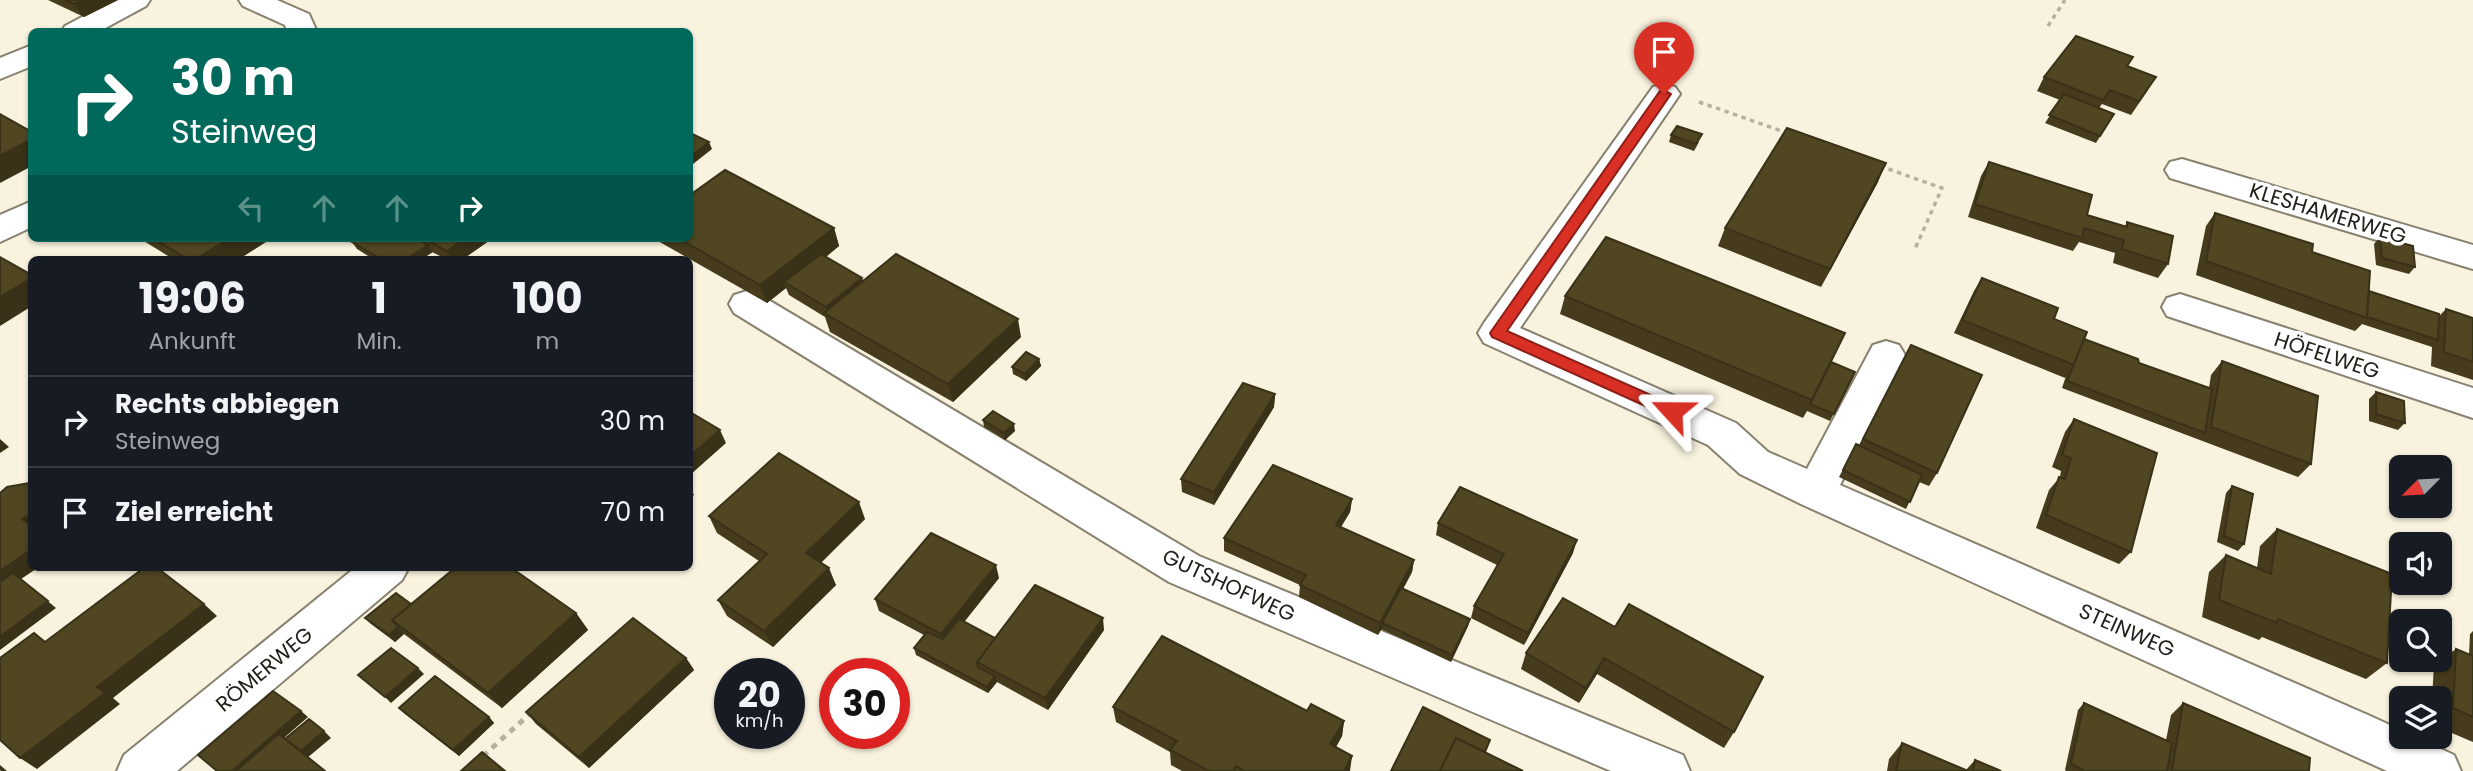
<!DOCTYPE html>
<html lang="de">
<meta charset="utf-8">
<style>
:root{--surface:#171b24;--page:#242831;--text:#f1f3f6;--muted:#9ea1a6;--line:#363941}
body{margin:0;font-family:Poppins,sans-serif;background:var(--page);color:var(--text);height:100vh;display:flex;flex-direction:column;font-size:26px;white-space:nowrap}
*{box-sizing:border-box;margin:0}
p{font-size:23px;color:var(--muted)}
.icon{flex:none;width:38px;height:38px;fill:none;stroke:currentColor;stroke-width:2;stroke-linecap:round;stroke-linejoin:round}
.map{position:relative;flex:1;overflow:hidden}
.side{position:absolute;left:28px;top:256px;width:665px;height:315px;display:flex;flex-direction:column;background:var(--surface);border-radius:10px;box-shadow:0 2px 5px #0004}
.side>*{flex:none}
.hud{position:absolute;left:28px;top:28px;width:665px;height:214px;border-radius:10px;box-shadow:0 2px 5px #0004;background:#00695c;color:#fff;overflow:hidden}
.needle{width:46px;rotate:246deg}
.fabs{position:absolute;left:2389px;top:455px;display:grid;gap:14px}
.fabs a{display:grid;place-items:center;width:63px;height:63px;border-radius:10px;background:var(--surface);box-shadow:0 2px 5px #0004;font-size:35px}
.speed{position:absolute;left:714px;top:658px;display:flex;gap:14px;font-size:35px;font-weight:700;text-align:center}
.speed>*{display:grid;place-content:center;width:91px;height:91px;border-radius:50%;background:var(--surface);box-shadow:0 2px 5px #0004;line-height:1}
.speed small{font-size:18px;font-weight:400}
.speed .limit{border:10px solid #d22;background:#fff;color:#111}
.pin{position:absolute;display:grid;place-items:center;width:60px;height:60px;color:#fff;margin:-72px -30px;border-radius:50% 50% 50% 0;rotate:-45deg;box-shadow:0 0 7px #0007}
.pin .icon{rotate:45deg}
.me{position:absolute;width:77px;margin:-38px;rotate:294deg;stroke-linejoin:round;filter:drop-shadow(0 0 5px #0008)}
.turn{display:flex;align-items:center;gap:24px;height:147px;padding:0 28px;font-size:32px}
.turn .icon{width:91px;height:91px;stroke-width:2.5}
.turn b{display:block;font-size:49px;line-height:60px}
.lanes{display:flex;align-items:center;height:66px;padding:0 28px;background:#0003;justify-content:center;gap:35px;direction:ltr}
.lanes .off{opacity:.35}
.eta{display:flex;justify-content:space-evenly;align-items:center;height:119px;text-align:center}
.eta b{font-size:42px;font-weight:700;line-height:49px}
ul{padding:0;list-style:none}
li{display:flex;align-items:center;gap:21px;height:91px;padding:0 28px;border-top:2px solid var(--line)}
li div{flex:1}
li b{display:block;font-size:26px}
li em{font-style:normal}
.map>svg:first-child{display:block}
</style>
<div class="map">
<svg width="2473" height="771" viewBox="0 0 2473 771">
<rect width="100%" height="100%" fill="#f8f2de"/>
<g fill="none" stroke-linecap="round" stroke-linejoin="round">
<g stroke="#878170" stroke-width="4">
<g id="minor">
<path d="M114 0H150L146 6 98 32H61L65 26Z"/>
<path d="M239 0H277L309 14 317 32H287L285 25 243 6Z"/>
<path d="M32 45V66L0 79V58Z"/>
<path d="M1664 84 1675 87 1680 94 1520 328 1736 423 1768 452 1807 469 1873 345 1886 341 1899 345 1905 355 1840 485 2368 715 2401 730V737H2415L2454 755 2461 771H2387L1801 504 1740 474 1708 445 1484 343 1478 333 1484 323 1653 87Z"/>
<path d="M2182 159 2473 245V269L2170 178 2165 170 2170 162Z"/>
<path d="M32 201V227L0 242V215Z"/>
<path d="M747 291 760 295 1199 556 1683 755 1690 771H1611L1169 582 734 313 729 304 734 295Z"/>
<path d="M2180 294 2473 388V418L2167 316 2162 307 2167 298Z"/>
<path d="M356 567H409L402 580 177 771H117L124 755Z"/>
</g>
</g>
<g stroke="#b5b0a0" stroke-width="3.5" stroke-dasharray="4.5 4.5" stroke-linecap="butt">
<path d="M2048 26 2065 0"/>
<path d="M1699 102 1790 134"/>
<path d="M1880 166 1942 188 1915 249"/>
</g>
<path stroke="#b5b0a0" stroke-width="5" stroke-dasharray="6 6" stroke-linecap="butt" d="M483 756 531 713"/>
<use href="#minor" fill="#fff" fill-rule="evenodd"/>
</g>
<g fill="#463c1d">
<path d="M48 0H118L84 17Z"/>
<path d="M2128 66 2148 90 2131 115 2102 104 2099 108 2114 114 2096 143 2045 123 2060 100 2037 91 2044 77Z"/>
<path d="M1671 135 1699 142 1694 151 1669 142Z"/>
<path d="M1989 162 2087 215 2125 226 2127 222 2168 264 2158 278 2113 263 2115 253 2079 242 2073 251 1968 217 1981 176Z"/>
<path d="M1878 182 1821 287 1718 246 1725 228Z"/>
<path d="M2215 213 2312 252 2369 291 2439 316 2446 309 2473 318V380L2431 366 2432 347 2362 324 2355 331 2196 275 2206 226Z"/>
<path d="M834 228 839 246 826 257 862 278 863 281 1021 337 953 402 830 332 825 317 789 295 786 288 767 303 658 241 657 238H690Z"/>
<path d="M2380 237 2415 267 2409 274 2376 265 2374 244Z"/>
<path d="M139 238H272L239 259H173Z"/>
<path d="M358 238H493L463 259H446L432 252 422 259H373L357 249 352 242Z"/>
<path d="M1982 278 2054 319 2084 339 2139 363 2209 388 2211 375 2222 361 2311 464 2298 477 2062 388 2066 376 2065 378 1954 333 1974 291Z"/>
<path d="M1565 296 1816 392 1855 372 1830 421 1807 411 1803 418 1560 314Z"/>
<path d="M1911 345 1937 473 1929 486 1919 482 1906 509 1839 477 1856 444 1859 445Z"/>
<path d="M1039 359 1041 366 1026 381 1013 374 1012 367Z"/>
<path d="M2376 392 2405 423 2398 430 2369 421V399Z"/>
<path d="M1275 394 1274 407 1214 505 1182 492 1181 479Z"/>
<path d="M2074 419 2131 552 2119 564 2036 528 2049 490 2060 477 2061 471 2052 467 2065 432Z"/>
<path d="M983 420 1015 431 1005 440 984 427Z"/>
<path d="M2232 486 2244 544 2238 551 2217 542 2226 493Z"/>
<path d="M1352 499 1350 512 1341 527 1414 560 1412 572 1403 589 1470 619 1468 626 1451 662 1381 629 1382 628 1378 635 1299 597 1300 585 1224 551V538Z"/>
<path d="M709 516 865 519 821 563 836 585 773 647 727 616 718 600 759 561 717 533Z"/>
<path d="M1438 523 1573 553 1524 645 1471 618 1474 606 1497 565 1436 535Z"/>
<path d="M2277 529 2387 663 2366 679 2262 637 2259 640 2202 617 2209 572 2226 555 2257 568 2260 546Z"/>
<path d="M453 567H510L576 613 588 630 502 708 404 634 395 642 371 624 365 618 411 604 455 568Z"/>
<path d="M999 578 964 622 995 638 1104 630 1048 710 997 682 988 693 916 655 914 648 924 635 879 611 875 599Z"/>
<path d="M1563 598 1734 732 1724 748 1597 674 1579 703 1521 669 1526 653Z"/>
<path d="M2473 631V742L2440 728V698H2432L2434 665 2456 649 2469 655 2470 634Z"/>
<path d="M686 658 694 670 589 768 536 724 526 712Z"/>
<path d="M2084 703 2166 740 2171 715 2183 703 2309 771H2066L2065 770 2078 710Z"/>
<path d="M1113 707 1307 711 1344 721 1342 736 1336 747 1350 771H1182L1171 765 1170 752 1116 722Z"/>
<path d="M399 708 489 717 494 723 459 756 405 714Z"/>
<path d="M1902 743 1966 770 1975 760 2001 771H1887L1889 759Z"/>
</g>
<g fill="#393118">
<path d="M82 0H118L84 17 74 4Z"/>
<path d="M32 139V166L0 183V156Z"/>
<path d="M709 142 712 149 693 164 690 157Z"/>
<path d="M1886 163 1878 182 1821 287 1830 269Z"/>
<path d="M834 228 839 246 790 285 784 282 786 288 767 303 760 285Z"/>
<path d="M230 238H272L239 259H196Z"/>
<path d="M466 238H493L463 259H452L447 251Z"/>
<path d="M428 245 433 252 422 259H407Z"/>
<path d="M32 278V306L0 326V297Z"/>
<path d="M862 278 866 291 829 316 826 307Z"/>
<path d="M1018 319 1021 337 953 402 948 384Z"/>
<path d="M1039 359 1041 366 1026 381 1025 374Z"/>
<path d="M1275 394 1274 407 1214 505V492Z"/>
<path d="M1014 424 1015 431 1005 440 1004 433Z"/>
<path d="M720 430 726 443 690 475V456Z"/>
<path d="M0 439 9 447 0 453Z"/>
<path d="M690 488 694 495 690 498Z"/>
<path d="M1352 499 1350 512 1334 538 1336 525Z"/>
<path d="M859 502 865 519 813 570 806 553Z"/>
<path d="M32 513V527L22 519Z"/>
<path d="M1577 540 1573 553 1524 645 1528 633Z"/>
<path d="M32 549V567H39L21 579 56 608 0 650V571Z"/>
<path d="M1414 560 1412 572 1384 624 1382 623V628L1378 635 1380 623Z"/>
<path d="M996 565 999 578 945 646 941 634Z"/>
<path d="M829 568 836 585 773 647 764 631Z"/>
<path d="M204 604 217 616 113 698 120 704 37 769 20 758 97 687Z"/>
<path d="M576 613 588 630 502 708 488 693Z"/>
<path d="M1103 618 1104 630 1048 710 1045 698Z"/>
<path d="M1470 619 1468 626 1451 662 1452 655Z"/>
<path d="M398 627 404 634 395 642 389 635Z"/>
<path d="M686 658 694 670 589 768 579 757Z"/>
<path d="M1604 658 1597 674 1579 703 1586 688Z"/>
<path d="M418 668 424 674 391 703 385 697Z"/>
<path d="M995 676 997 682 988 693 987 687Z"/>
<path d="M301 711 308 717 246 771H232Z"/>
<path d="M489 717 494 723 459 756 453 750Z"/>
<path d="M1344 721 1342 736 1329 759 1330 744Z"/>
<path d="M324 731 331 738 307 758 300 752Z"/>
<path d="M1352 756 1350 771H1344Z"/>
<path d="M0 765 7 771H1L0 770Z"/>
</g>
<g fill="#514622" stroke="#393118" stroke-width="2">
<path d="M65 0H82L74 4Z"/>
<path d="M2076 36 2133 57 2127 66 2156 77 2139 101 2110 90 2103 100 2044 77Z"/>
<path d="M2064 94 2114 114 2100 136 2049 115Z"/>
<path d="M0 114 32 132V139L0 156Z"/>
<path d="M1677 126 1702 134 1696 144 1671 135Z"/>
<path d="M1787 128 1886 163 1830 269 1725 228Z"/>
<path d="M690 133 709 142 690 157Z"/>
<path d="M1989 162 2092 195 2087 215 2127 227V222L2173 236 2168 264 2122 249 2124 240 2084 228 2082 238 1975 204Z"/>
<path d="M725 170 834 228 760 285 678 238H690V195Z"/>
<path d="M2215 213 2313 244 2312 252 2370 271 2367 318 2206 261Z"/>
<path d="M1606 237 1845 333 1812 400 1565 296Z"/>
<path d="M2380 237 2413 246 2415 267 2382 258Z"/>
<path d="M153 238H230L196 259H187Z"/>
<path d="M358 238H416L428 245 407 259H381L352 242Z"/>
<path d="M424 238H466L447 251Z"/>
<path d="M821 254 862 278 826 307 784 282Z"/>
<path d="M896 254 1018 319 948 384 824 313Z"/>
<path d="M0 257 32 275V278L0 297Z"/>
<path d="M1982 278 2058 308 2054 319 2087 332 2074 365 1962 320Z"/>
<path d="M2369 291 2439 314 2438 340 2367 317Z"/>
<path d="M2446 309 2473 318V362L2444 352Z"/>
<path d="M2084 339 2138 359 2139 363 2212 389 2205 433 2067 381Z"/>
<path d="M1911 345 1982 375 1937 473 1863 439Z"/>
<path d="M1026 352 1039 359 1025 374 1012 367Z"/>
<path d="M2222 361 2318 396 2311 464 2211 427Z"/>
<path d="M1831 362 1855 372 1834 414 1810 404Z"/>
<path d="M1243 383 1275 394 1214 492 1181 479Z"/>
<path d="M2376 392 2404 401 2405 423 2376 414Z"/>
<path d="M993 411 1014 424 1004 433 983 420Z"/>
<path d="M690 412 720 430 690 456Z"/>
<path d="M2074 419 2157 453 2131 552 2046 515 2059 477 2065 479 2071 458 2062 455Z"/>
<path d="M1856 444 1922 475 1910 502 1843 470Z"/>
<path d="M779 453 859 502 806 553 829 568 764 631 718 600 767 554 709 516Z"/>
<path d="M1273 465 1352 499 1336 525 1414 560 1380 623 1300 585 1306 575 1224 538Z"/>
<path d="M29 483 32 485V513L22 519 32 526V549L0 571V493L7 487Z"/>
<path d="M2232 486 2253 494 2244 544 2224 536Z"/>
<path d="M1460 487 1577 540 1528 633 1474 606 1504 554 1438 523Z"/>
<path d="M2277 529 2392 574 2387 663 2278 619 2277 623 2219 600 2226 555 2271 574Z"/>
<path d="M931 533 996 565 941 634 875 599Z"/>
<path d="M145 567H156L204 604 97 687 105 693 20 758 0 740V658L34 633 45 642Z"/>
<path d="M456 567H510L576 613 488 693 392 620Z"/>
<path d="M13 573 48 601 0 637V582Z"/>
<path d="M1035 585 1103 618 1045 698 977 662Z"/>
<path d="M1401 588 1470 619 1452 655 1382 623Z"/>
<path d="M396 593 411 604 392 620 398 627 389 635 365 618Z"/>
<path d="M1563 598 1615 627 1629 604 1763 677 1734 732 1604 658 1586 688 1526 653Z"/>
<path d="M633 618 686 658 579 757 526 712Z"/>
<path d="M959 619 995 638 977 662 978 667 995 676 987 687 914 648 927 632 943 639Z"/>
<path d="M1162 636 1307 711 1311 704 1344 721 1330 744 1352 756 1344 771H1245L1236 766 1233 771H1209L1170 750 1177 741 1113 707Z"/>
<path d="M391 648 418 668 385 697 358 675Z"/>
<path d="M2456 649 2473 656V717L2453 708Z"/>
<path d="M435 676 489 717 453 750 399 708Z"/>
<path d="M273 691 301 711 232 771H217L198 755Z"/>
<path d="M2084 703 2172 743 2167 771H2085L2071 764Z"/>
<path d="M2183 703 2310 758 2309 771H2172Z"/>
<path d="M1423 707 1490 740 1485 752 1456 738 1440 771H1391Z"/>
<path d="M309 719 324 731 301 751 285 739Z"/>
<path d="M279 734 325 771H236Z"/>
<path d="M1456 738 1523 771H1440Z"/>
<path d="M1902 743 1968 771H1896Z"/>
<path d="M482 752 505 771H461Z"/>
<path d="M1975 760 2001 771H1973Z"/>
</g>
<path fill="#d93025" stroke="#8d1f18" stroke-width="2" d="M1664 90 1671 94 1507 331 1678 407 1680 411 1672 418 1492 337 1490 333 1660 91Z"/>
<g text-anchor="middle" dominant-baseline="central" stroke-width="7" stroke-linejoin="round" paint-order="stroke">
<g font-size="21" fill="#222019" stroke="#fff">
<text transform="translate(2328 213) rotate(17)">KLESHAMERWEG</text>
<text transform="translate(2327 355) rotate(18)">HÖFELWEG</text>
<text transform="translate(1229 585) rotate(25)">GUTSHOFWEG</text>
<text transform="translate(2127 630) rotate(24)">STEINWEG</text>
<text transform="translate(264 669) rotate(-40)">RÖMERWEG</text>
</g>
</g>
</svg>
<div class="fabs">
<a><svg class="needle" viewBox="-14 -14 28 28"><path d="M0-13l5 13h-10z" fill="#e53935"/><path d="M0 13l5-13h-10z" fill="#9ea1a6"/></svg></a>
<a><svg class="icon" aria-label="sound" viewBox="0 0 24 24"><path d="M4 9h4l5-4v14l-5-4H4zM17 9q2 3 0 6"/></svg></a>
<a><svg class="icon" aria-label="search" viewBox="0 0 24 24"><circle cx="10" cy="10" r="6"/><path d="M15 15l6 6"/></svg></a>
<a><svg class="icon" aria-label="layers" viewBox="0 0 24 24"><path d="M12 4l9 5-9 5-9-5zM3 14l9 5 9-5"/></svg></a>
</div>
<div class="speed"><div>20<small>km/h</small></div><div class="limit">30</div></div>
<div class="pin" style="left:1664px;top:94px;background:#d93025"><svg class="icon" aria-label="arrive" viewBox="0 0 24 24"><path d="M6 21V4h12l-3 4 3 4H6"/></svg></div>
<svg class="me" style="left:1672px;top:411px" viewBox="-20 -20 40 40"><path d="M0-17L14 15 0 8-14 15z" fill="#d93025" stroke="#fff" stroke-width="4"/></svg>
<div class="hud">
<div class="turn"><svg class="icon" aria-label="right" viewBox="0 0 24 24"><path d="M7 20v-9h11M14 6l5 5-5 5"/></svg><div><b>30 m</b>Steinweg</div></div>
<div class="lanes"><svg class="icon off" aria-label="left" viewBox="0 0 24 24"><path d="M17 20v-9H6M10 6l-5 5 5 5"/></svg><svg class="icon off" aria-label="ahead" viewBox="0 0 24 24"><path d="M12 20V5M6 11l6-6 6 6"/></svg><svg class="icon off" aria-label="ahead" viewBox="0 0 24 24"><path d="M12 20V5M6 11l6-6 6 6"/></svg><svg class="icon" aria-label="right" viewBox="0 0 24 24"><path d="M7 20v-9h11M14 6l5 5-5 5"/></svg></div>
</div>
<section class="side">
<div class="eta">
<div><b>19:06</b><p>Ankunft</p></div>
<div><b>1</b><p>Min.</p></div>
<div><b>100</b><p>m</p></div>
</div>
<ul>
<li><svg class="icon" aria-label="right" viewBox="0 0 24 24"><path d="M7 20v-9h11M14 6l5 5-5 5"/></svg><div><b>Rechts abbiegen</b><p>Steinweg</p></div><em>30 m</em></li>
<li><svg class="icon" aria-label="arrive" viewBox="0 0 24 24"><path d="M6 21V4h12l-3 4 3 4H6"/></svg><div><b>Ziel erreicht</b></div><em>70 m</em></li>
</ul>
</section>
</div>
